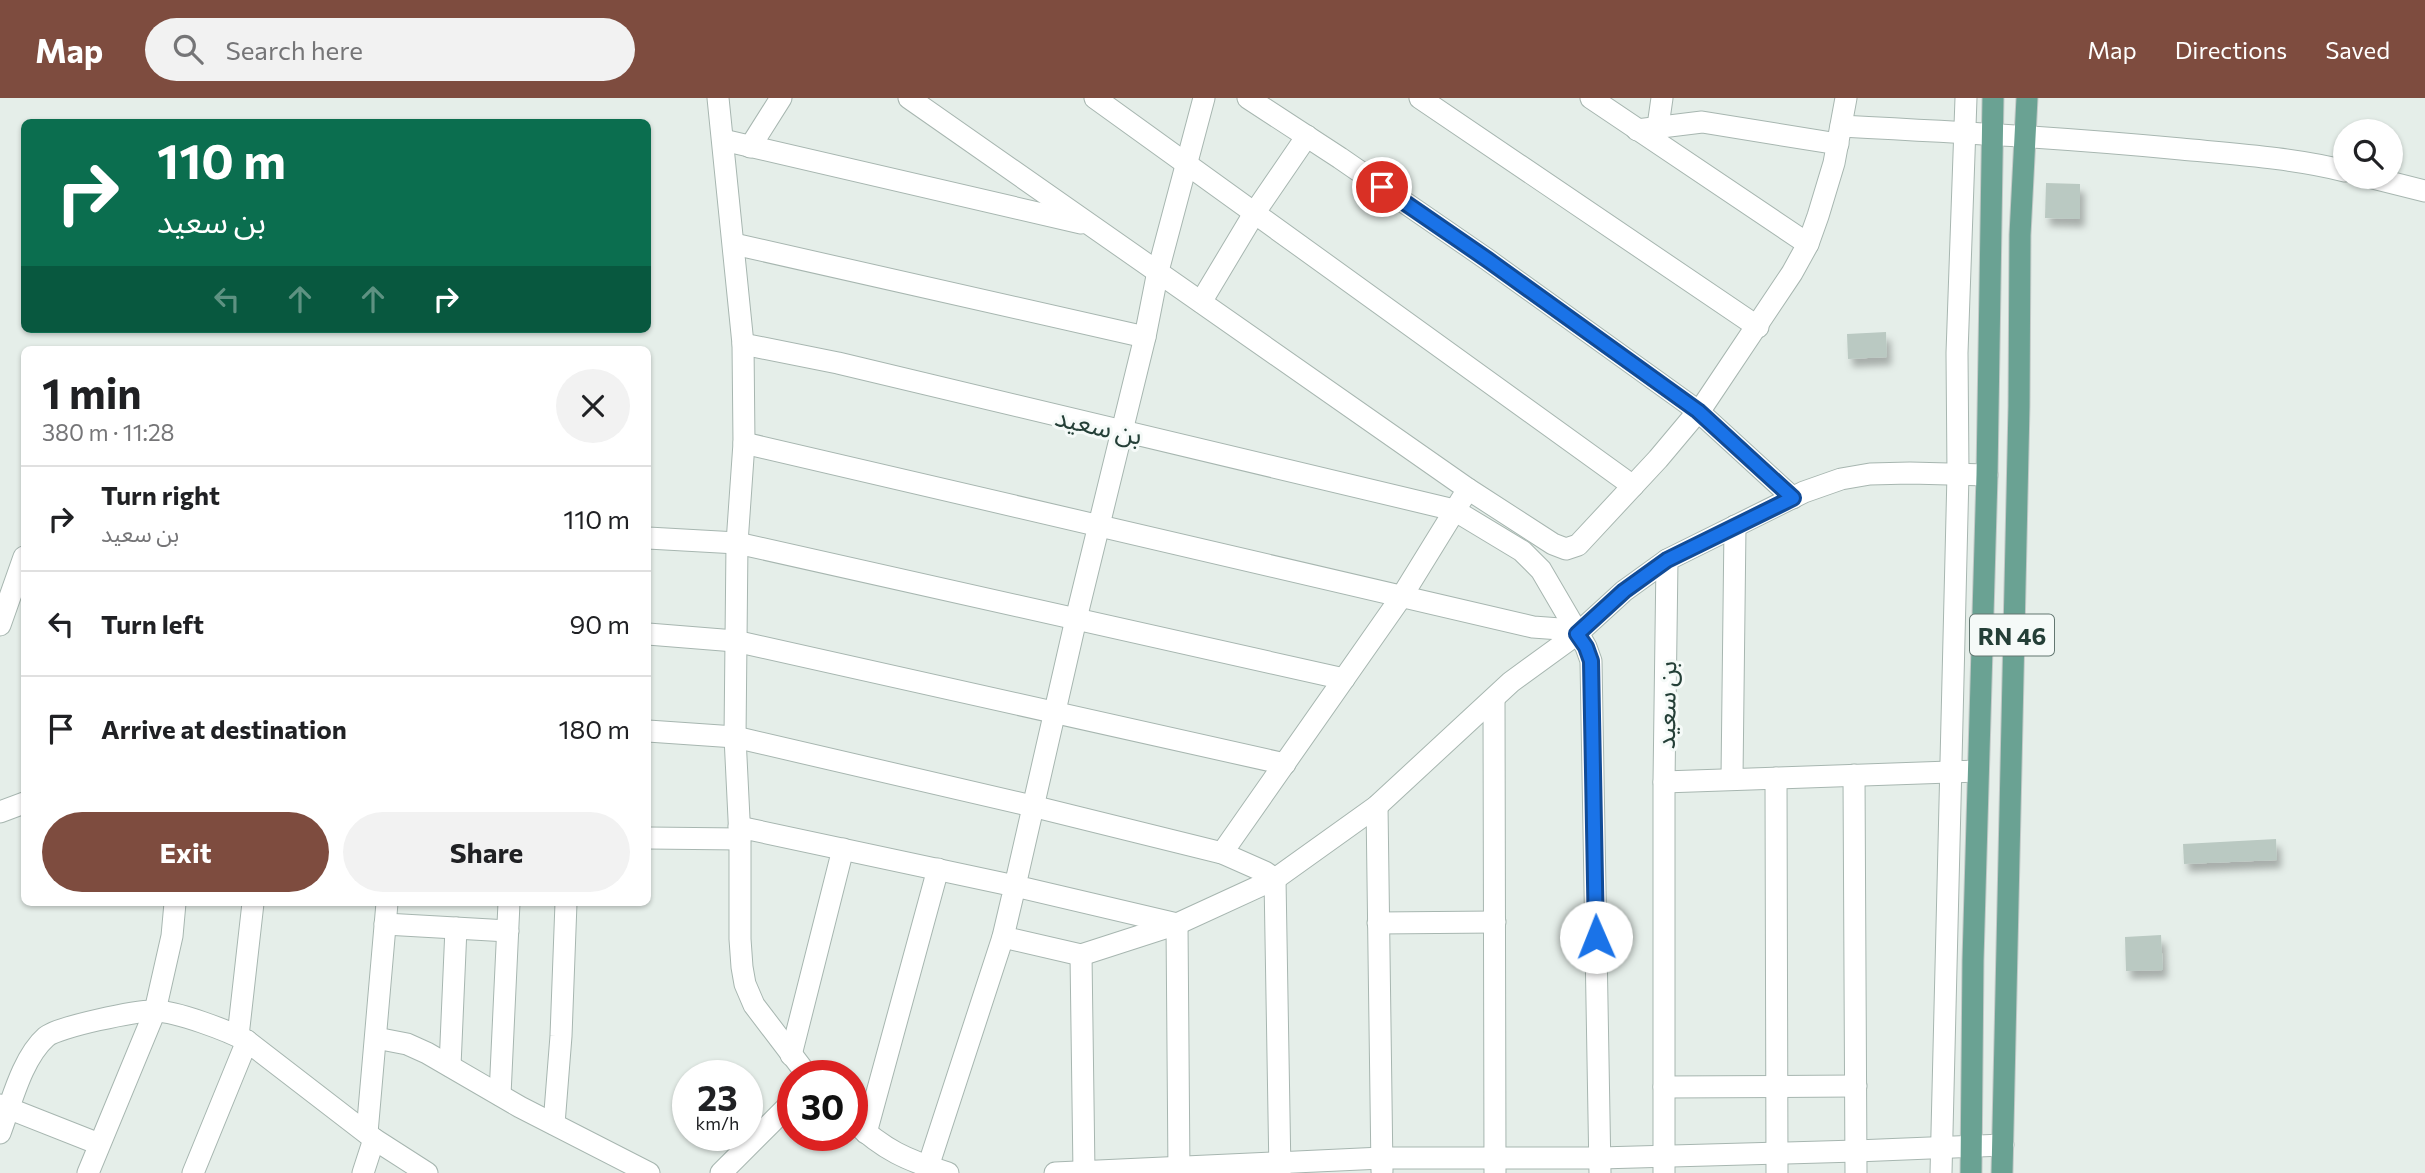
<!DOCTYPE html>
<meta charset="utf-8">
<style>
:root{--surface:#fff;--page:#f2f2f2;--text:#202124;--muted:#757577;--line:#e0e0e0;--accent:#7e4c3f}
body{margin:0;font-family:Commissioner,"Noto Sans Arabic",sans-serif;background:var(--page);color:var(--text);height:100vh;display:flex;flex-direction:column;font-size:26px;white-space:nowrap}
*{box-sizing:border-box;margin:0}
p{font-size:23px;color:var(--muted)}
.icon{flex:none;width:38px;height:38px;fill:none;stroke:currentColor;stroke-width:2;stroke-linecap:round;stroke-linejoin:round}
.map{position:relative;flex:1;overflow:hidden}
.sheet{position:absolute;left:21px;top:248px;width:630px;height:560px;display:flex;flex-direction:column;background:var(--surface);border-radius:10px;box-shadow:0 2px 5px #0004}
.sheet>*{flex:none}
.top-card{position:absolute;left:21px;top:21px;width:630px;height:214px;border-radius:10px;box-shadow:0 2px 5px #0004;background:#0b6e4f;color:#fff;overflow:hidden}
.controls{position:absolute;left:2333px;top:21px;display:grid;gap:14px}
.controls a{display:grid;place-items:center;width:70px;height:70px;border-radius:50%;background:var(--surface);box-shadow:0 2px 5px #0004;font-size:35px}
.speed{position:absolute;left:672px;top:962px;display:flex;gap:14px;font-size:35px;font-weight:700;text-align:center}
.speed>*{display:grid;place-content:center;width:91px;height:91px;border-radius:50%;background:var(--surface);box-shadow:0 2px 5px #0004;line-height:1}
.speed small{font-size:18px;font-weight:400}
.speed .limit{border:10px solid #d22;background:#fff;color:#111}
.pin{position:absolute;display:grid;place-items:center;width:60px;height:60px;color:#fff;margin:-30px;border:4px solid #fff;border-radius:50%;box-shadow:0 2px 7px #0007}
.me{position:absolute;width:77px;margin:-38px;rotate:359deg;stroke-linejoin:round;filter:drop-shadow(0 0 5px #0008)}
.turn{display:flex;align-items:center;gap:24px;height:147px;padding:0 21px;font-size:32px}
.turn .icon{width:91px;height:91px;stroke-width:2.5}
.turn b{display:block;font-size:49px;line-height:60px}
.lanes{display:flex;align-items:center;height:66px;padding:0 21px;background:#0003;justify-content:center;gap:35px;direction:ltr}
.lanes .off{opacity:.35}
.round{display:grid;place-items:center;flex:none;width:74px;height:74px;border-radius:37px;background:var(--page)}
.headline{display:flex;align-items:center;justify-content:space-between;height:119px;padding:0 21px}
h1{font-size:42px;font-weight:700;line-height:52px}
.button{display:flex;gap:14px;margin-top:auto;padding:14px 21px}
.button a{flex:1;height:80px;border-radius:42px;background:var(--accent);color:#fff;font-size:28px;font-weight:700;line-height:80px;text-align:center}
.button a+a{background:var(--page);color:var(--text)}
ul{padding:0;list-style:none}
li{display:flex;align-items:center;gap:21px;height:105px;padding:0 21px;border-top:2px solid var(--line)}
li div{flex:1}
li b{display:block;font-size:26px}
li em{font-style:normal}
header{display:flex;align-items:center;gap:42px;box-sizing:border-box;height:98px;padding:0 35px;background:var(--accent);color:#fff}
header strong{font-size:33px}
nav{display:flex;gap:38px;margin-inline-start:auto;font-size:24px}
.search{width:490px;height:63px;background:var(--page);display:flex;align-items:center;gap:18px;box-sizing:border-box;padding:0 24px;border-radius:38px;color:var(--muted);font-size:26px}
.map>svg:first-child{display:block}
</style>
<header>
<strong>Map</strong>
<div class="search"><svg class="icon" aria-label="search" viewBox="0 0 24 24"><circle cx="10" cy="10" r="6"/><path d="M15 15l6 6"/></svg>Search here</div>
<nav><a>Map</a><a>Directions</a><a>Saved</a></nav>
</header>
<div class="map">
<svg width="2425" height="1075" viewBox="0 0 2425 1075">
<defs>
<filter id="shadow"><feDropShadow dx="4.5" dy="8" stdDeviation="3.5" flood-color="#0004"/></filter>
</defs>
<rect width="100%" height="100%" fill="#e5eee9"/>
<g fill="#bac9c2" filter="url(#shadow)">
<path d="M2046 85 2080 86V121L2045 120Z"/>
<path d="M1886 234 1887 259 1848 261 1847 236Z"/>
<path d="M2276 741 2277 762 2184 766 2183 746Z"/>
<path d="M2161 837 2163 872 2126 873 2125 839Z"/>
</g>
<g fill="none" stroke-linecap="round" stroke-linejoin="round">
<g stroke="#a7b6b0" stroke-width="23">
<g id="minor">
<path d="M718 0 743 246 744 345 737 445 735 639 740 741V841L742 869 745 886 754 907 808 978"/>
<path d="M909 0 1468 391 1402 498 1222 755"/>
<path d="M1095 0 1633 388"/>
<path d="M1248 0 1340 60 1488 162 1698 313 1793 400"/>
<path d="M1420 0 1758 229"/>
<path d="M1591 0 1808 146"/>
<path d="M1658 28 1662 0"/>
<path d="M1841 28C1955 34 2068 40 2181 51 2233 56 2295 60 2345 73"/>
<path d="M1637 32 1702 24 1838 46"/>
<path d="M723 42 1081 125"/>
<path d="M750 49 781 0"/>
<path d="M2369 79 2425 93"/>
<path d="M734 146 1145 239"/>
<path d="M1201 204 1255 114 1307 38"/>
<path d="M743 246 838 265 1454 412 1522 453 1541 472 1586 549 1591 563 1600 1075"/>
<path d="M744 345 1533 529 1574 532"/>
<path d="M1468 391 1553 446 1566 451 1578 447 1658 361 1705 305 1792 175 1808 146 1818 118 1834 65 1846 0"/>
<path d="M648 440 737 445 1344 581"/>
<path d="M0 527 24 459"/>
<path d="M648 536 735 543 1285 666"/>
<path d="M1494 601 1495 1075"/>
<path d="M648 633 735 639 1032 708 1222 755 1265 774 1275 781 1280 1075"/>
<path d="M1854 677 1856 1075"/>
<path d="M1732 680 1735 428"/>
<path d="M1776 680 1777 1075"/>
<path d="M1664 684 1978 673"/>
<path d="M1377 708 1382 1073"/>
<path d="M0 714 24 705"/>
<path d="M739 729 1015 788 1003 839 1081 857"/>
<path d="M648 740 740 741"/>
<path d="M1378 825 1495 824"/>
<path d="M385 826 508 833"/>
<path d="M1081 857 1177 826 1275 781 1377 708 1511 584 1577 536 1624 493 1667 462"/>
<path d="M1081 857 1084 1075"/>
<path d="M238 938 253 805"/>
<path d="M376 940 407 946 427 955 520 1009 649 1075"/>
<path d="M791 957 843 751"/>
<path d="M450 968 456 830"/>
<path d="M1664 989 1856 988"/>
<path d="M500 997 509 805"/>
<path d="M0 1007 99 1046"/>
<path d="M852 1022C884 1052 906 1062 948 1075"/>
<path d="M554 1026 561 938 566 805"/>
<path d="M0 1035C11 1006 22 960 46 939 57 929 138 912 155 913 176 913 229 933 247 943"/>
<path d="M367 1035 387 805"/>
<path d="M866 1035 938 771"/>
<path d="M88 1075 155 913 172 838 175 805"/>
<path d="M193 1075 247 943 374 1041 427 1075"/>
<path d="M363 1075 374 1041"/>
<path d="M721 1075 793 1003"/>
<path d="M926 1075 1003 839"/>
<path d="M1055 1075 1382 1060H1600L1856 1053 2003 1047"/>
<path d="M1179 1075 1177 826 1015 788 1076 521 1145 239 1158 173 1204 0"/>
<path d="M1664 1075V684L1667 462 1804 394 1841 381 1870 376 1910 375 1987 377"/>
<path d="M1941 1075 1958 376 1957 255 1966 0"/>
</g>
</g>
<g stroke="#c2c9c7" stroke-width="23">
<g id="major">
<path d="M1971 1075 1973 862 1987 377 1993 0"/>
<path d="M2002 1075 2019 308 2020 137 2027 0"/>
</g>
</g>
<use href="#minor" stroke="#fff" stroke-width="21"/>
<use href="#major" stroke="#6aa293" stroke-width="21"/>
</g>
<g fill="none" stroke-linecap="round" stroke-linejoin="round">
<g stroke="#114b97" stroke-width="18">
<path id="route" d="M1382 89 1488 162 1698 313 1793 400 1667 462 1624 493 1577 536 1586 549 1591 563 1596 839"/>
</g>
<use href="#route" stroke="#1a73e8" stroke-width="12"/>
</g>
<g text-anchor="middle" dominant-baseline="central" stroke-width="6" stroke-linejoin="round" paint-order="stroke">
<rect fill="#f5faf8" stroke="#637771" stroke-width="2" x="1970" y="516.5" width="84" height="41" rx="5"/>
<g font-size="24" font-weight="bold" fill="#243f37">
<text x="2012" y="537">RN 46</text>
</g>
<g font-size="26" fill="#243f37" stroke="#f5faf8">
<text transform="translate(1099 327) rotate(13)">بن سعيد</text>
<text transform="translate(1665 607) rotate(-89)">بن سعيد</text>
</g>
</g>
</svg>
<div class="controls">
<a><svg class="icon" aria-label="search" viewBox="0 0 24 24"><circle cx="10" cy="10" r="6"/><path d="M15 15l6 6"/></svg></a>
</div>
<div class="speed"><div>23<small>km/h</small></div><div class="limit">30</div></div>
<div class="pin" style="left:1382px;top:89px;background:#d93025"><svg class="icon" aria-label="arrive" viewBox="0 0 24 24"><path d="M6 21V4h12l-3 4 3 4H6"/></svg></div>
<svg class="me" style="left:1596px;top:839px" viewBox="-20 -20 40 40"><circle r="19" fill="#fff"/><path d="M0-13L10 11 0 6-10 11z" fill="#1a73e8"/></svg>
<div class="top-card">
<div class="turn"><svg class="icon" aria-label="right" viewBox="0 0 24 24"><path d="M7 20v-9h11M14 6l5 5-5 5"/></svg><div><b>110 m</b>بن سعيد</div></div>
<div class="lanes"><svg class="icon off" aria-label="left" viewBox="0 0 24 24"><path d="M17 20v-9H6M10 6l-5 5 5 5"/></svg><svg class="icon off" aria-label="ahead" viewBox="0 0 24 24"><path d="M12 20V5M6 11l6-6 6 6"/></svg><svg class="icon off" aria-label="ahead" viewBox="0 0 24 24"><path d="M12 20V5M6 11l6-6 6 6"/></svg><svg class="icon" aria-label="right" viewBox="0 0 24 24"><path d="M7 20v-9h11M14 6l5 5-5 5"/></svg></div>
</div>
<section class="sheet">
<div class="headline"><div><h1>1 min</h1><p>380 m · 11:28</p></div><a class="round"><svg class="icon" aria-label="close" viewBox="0 0 24 24"><path d="M6 6l12 12M18 6L6 18"/></svg></a></div>
<ul>
<li><svg class="icon" aria-label="right" viewBox="0 0 24 24"><path d="M7 20v-9h11M14 6l5 5-5 5"/></svg><div><b>Turn right</b><p>بن سعيد</p></div><em>110 m</em></li>
<li><svg class="icon" aria-label="left" viewBox="0 0 24 24"><path d="M17 20v-9H6M10 6l-5 5 5 5"/></svg><div><b>Turn left</b></div><em>90 m</em></li>
<li><svg class="icon" aria-label="arrive" viewBox="0 0 24 24"><path d="M6 21V4h12l-3 4 3 4H6"/></svg><div><b>Arrive at destination</b></div><em>180 m</em></li>
</ul>
<div class="button"><a>Exit</a><a>Share</a></div>
</section>
</div>
